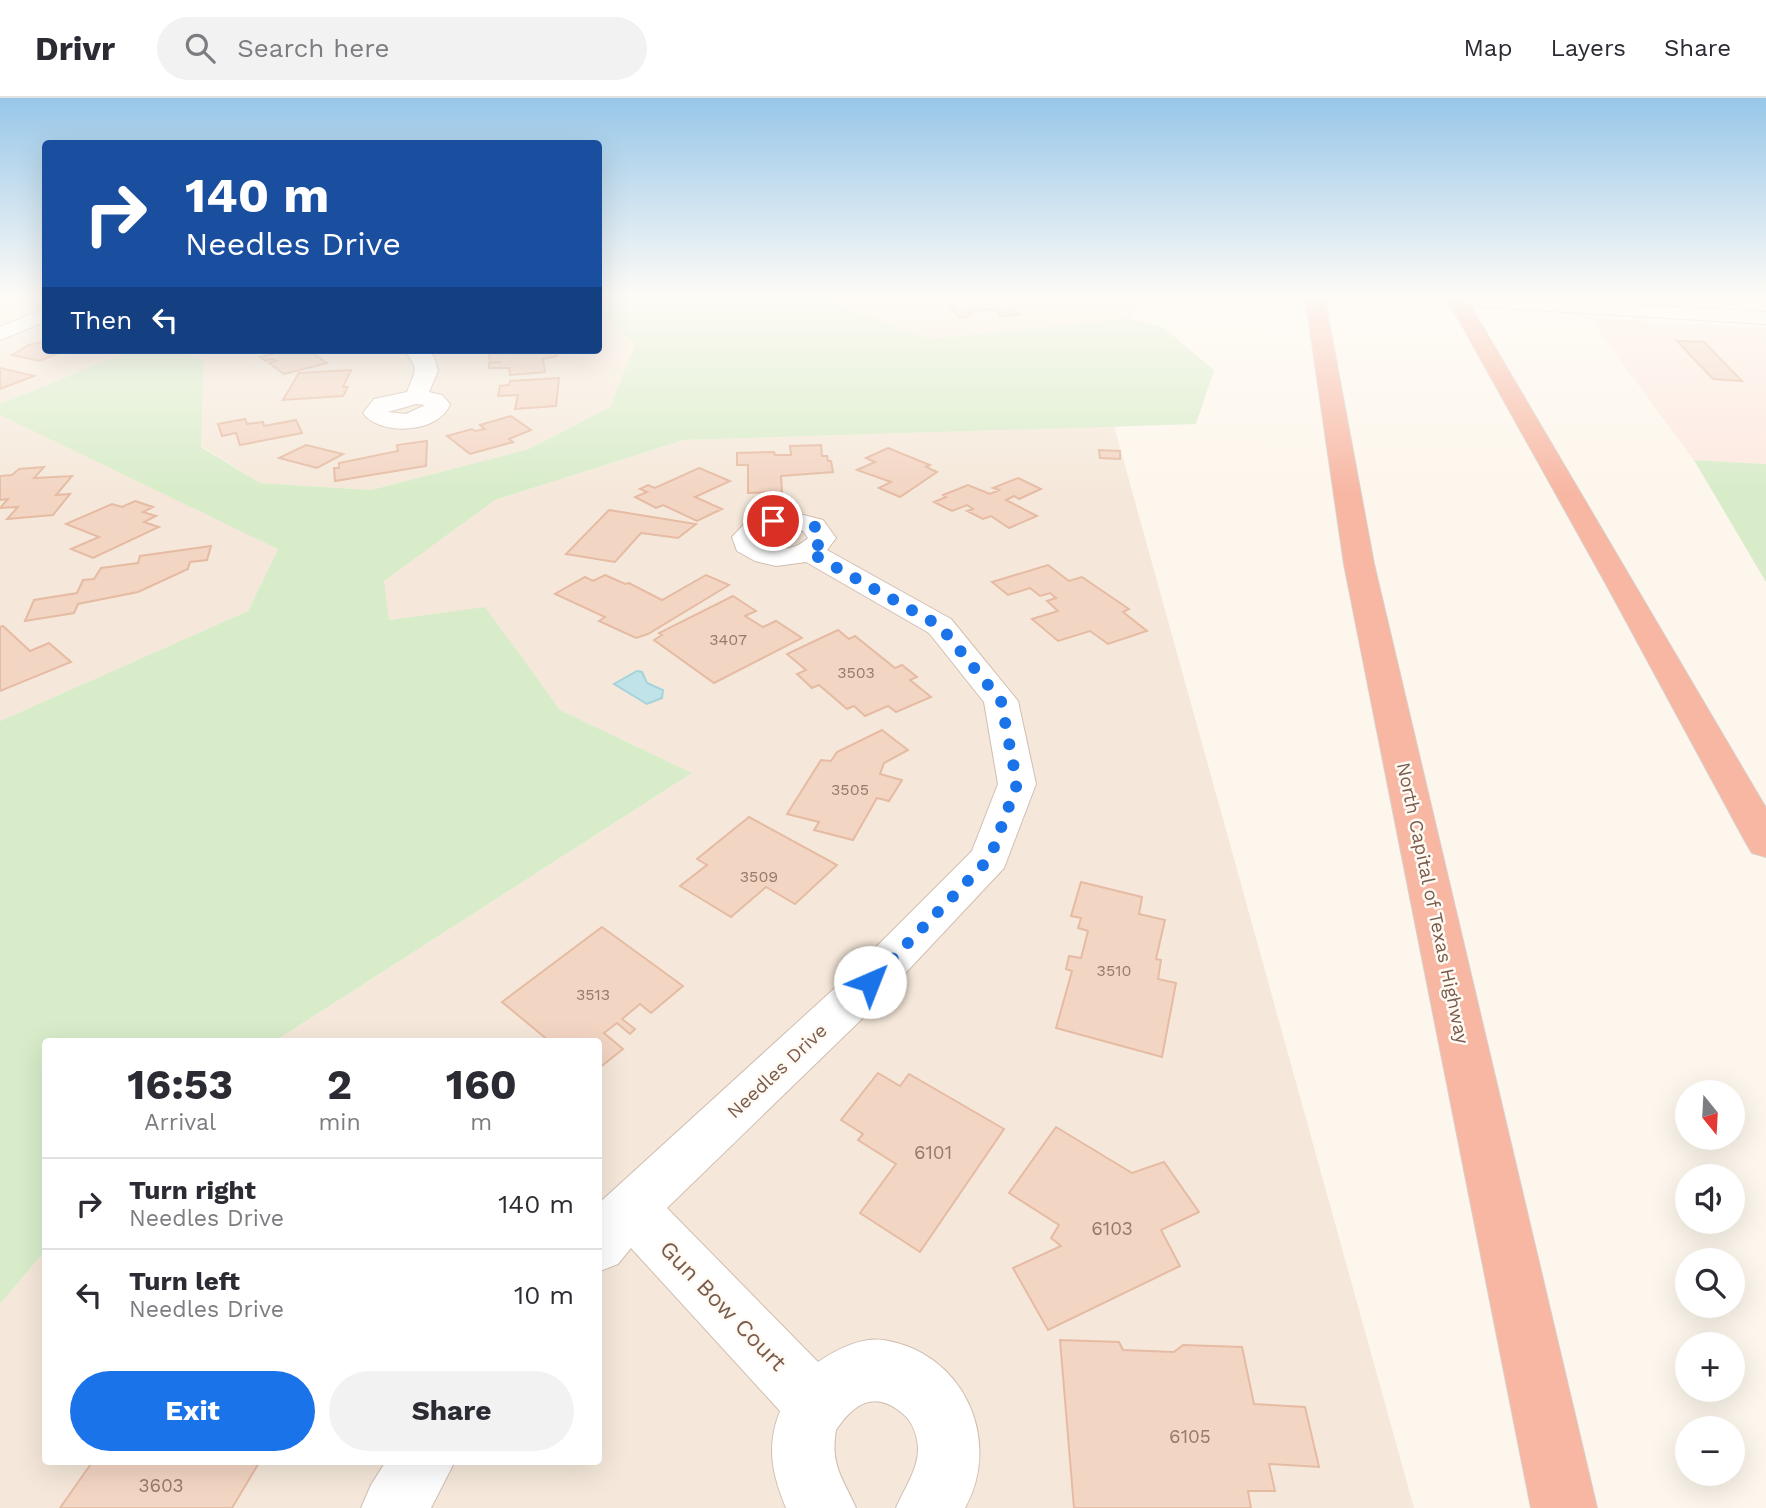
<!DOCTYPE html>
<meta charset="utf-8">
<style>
:root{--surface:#fff;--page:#f2f2f3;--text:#2b2b33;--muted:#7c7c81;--line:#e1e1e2;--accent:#1a73e8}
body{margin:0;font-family:"Work Sans",sans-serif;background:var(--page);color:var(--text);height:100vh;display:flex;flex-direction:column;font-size:26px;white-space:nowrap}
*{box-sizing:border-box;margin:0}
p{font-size:23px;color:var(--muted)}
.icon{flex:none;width:38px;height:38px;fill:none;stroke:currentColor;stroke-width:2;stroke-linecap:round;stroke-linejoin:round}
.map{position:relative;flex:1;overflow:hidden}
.drawer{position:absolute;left:42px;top:940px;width:560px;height:427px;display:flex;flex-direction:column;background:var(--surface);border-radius:7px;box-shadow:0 7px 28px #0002}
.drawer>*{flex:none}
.hud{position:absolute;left:42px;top:42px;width:560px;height:214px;border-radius:7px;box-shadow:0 7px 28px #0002;background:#1a4fa0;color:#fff;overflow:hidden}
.needle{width:46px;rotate:162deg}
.tools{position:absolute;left:1675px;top:982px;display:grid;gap:14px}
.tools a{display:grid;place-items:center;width:70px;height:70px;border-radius:50%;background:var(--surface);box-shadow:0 7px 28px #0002;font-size:35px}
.pin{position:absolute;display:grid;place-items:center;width:60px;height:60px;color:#fff;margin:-30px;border:4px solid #fff;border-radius:50%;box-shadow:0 2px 7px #0007}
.me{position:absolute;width:77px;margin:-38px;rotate:44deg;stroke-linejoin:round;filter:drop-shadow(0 0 5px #0008)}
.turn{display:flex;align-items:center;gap:24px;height:147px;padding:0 28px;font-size:32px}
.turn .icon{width:91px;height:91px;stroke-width:2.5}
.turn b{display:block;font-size:49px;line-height:60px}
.then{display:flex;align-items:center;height:66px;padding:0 28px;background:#0003;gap:14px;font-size:26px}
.eta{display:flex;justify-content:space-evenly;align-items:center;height:119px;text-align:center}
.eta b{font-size:42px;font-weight:700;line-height:49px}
.action{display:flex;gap:14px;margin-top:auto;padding:14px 28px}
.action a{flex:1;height:80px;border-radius:42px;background:var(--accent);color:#fff;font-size:28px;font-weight:700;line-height:80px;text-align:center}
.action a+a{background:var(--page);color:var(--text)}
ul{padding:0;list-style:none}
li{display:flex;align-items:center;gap:21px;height:91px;padding:0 28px;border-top:2px solid var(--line)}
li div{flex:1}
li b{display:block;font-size:26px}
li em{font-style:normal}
header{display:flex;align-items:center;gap:42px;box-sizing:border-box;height:98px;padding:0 35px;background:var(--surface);border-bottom:2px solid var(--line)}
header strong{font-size:33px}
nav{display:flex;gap:38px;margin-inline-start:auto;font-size:24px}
.search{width:490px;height:63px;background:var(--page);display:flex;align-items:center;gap:18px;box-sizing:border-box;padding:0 24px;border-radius:38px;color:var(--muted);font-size:26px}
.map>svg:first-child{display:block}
</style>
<header>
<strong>Drivr</strong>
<div class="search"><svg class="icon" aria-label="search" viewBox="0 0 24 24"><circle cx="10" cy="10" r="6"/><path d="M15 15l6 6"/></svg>Search here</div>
<nav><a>Map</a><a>Layers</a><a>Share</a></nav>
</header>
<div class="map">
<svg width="1766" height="1410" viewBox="0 0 1766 1410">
<rect width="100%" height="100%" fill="#fdf6ec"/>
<g fill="#f5e8da">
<path d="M0 197H45L46 252H132L0 306Z"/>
<path d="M812 197H1155L1129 221 930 241Z"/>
<path d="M599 214 635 246 610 309 529 351 371 392 260 385 201 348 204 262 173 252H598Z"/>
<path d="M0 317 278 450 248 513 0 623Z"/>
<path d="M1114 328 1414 1410H0V1206L45 1153 46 1363H598V943H275L692 675 560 612 485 510 389 522 383 483 495 402 684 342Z"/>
</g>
<path fill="#fde8e0" d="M1589 220 1766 230V366L1694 362Z"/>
<g fill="#d8ecc9">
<path d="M599 197H812L930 241 1129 221 1163 229 1214 272 1196 326 684 342 495 402 384 483 389 522 485 509 560 612 692 675 275 943H46L45 1153 0 1206V623L248 513 278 451 0 317V306L132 252H173L204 262 201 349 260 385 371 392 529 351 610 309 635 246 599 214Z"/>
<path d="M1694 362 1766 366V484Z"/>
</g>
<path fill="#bfe3e8" stroke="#a5d3da" stroke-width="2" d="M637 573 642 574 647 585 663 592 662 600 647 606 614 586Z"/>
<g fill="#f3d5c3" stroke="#e6bba3" stroke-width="2">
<path d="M943 197H1005L1019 217 1000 218 995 211 972 213 967 219 960 220 954 212H950L949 210H954Z"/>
<path d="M45 243 46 252H65L40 263 12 257 29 247Z"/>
<path d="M1677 243 1704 244 1742 283 1713 281Z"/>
<path d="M288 252H324L312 255 327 265 284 276 269 265 276 263 272 261 265 263 260 259Z"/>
<path d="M507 252H556L557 258 543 261 545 274 510 277 509 270H489V265L502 264H490L489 256Z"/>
<path d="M0 270 34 278 0 291Z"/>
<path d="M351 272 343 289H348L343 298 283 302 299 275Z"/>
<path d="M559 280 556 308 515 311 518 297 498 298 500 288 509 287 510 283Z"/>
<path d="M511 318 531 332 509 341 513 344 470 356 447 338 472 331 475 333 485 331 480 327Z"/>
<path d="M245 321 247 326 263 324 264 328 296 322 302 335 240 347 236 335 222 338 218 326Z"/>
<path d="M427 343 426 368 335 383 334 370H339V365L398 353 397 347Z"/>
<path d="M306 347 343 356 317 370 279 360Z"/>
<path d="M821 347 822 358H827L828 363H831L833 374 781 378 782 394 748 395V367H737V355L774 354 775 357H791L790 348Z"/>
<path d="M888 350 930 367 926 369 937 374 900 399 879 390 891 384 857 372 875 364 866 360Z"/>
<path d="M1099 352 1120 353V361L1100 360Z"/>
<path d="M44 369 34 380 72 378 56 397 70 396 53 417 7 421 18 409 0 410 8 401 0 402V378L12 377 19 371Z"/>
<path d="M699 370 730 383 695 399 722 411 697 423 663 407 656 410 635 399 647 394 640 391 648 387 655 390Z"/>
<path d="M1018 380 1041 391 1019 401 1014 398 1006 402 1037 418 1009 430 991 418 983 421 967 413 973 411 967 407 952 413 934 404 946 399 943 397 968 387 990 396 999 392 993 390Z"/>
<path d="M135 403 153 409 143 414 156 418 144 424 159 429 93 460 71 451 99 439 66 426 112 406 122 409Z"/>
<path d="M609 412 696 426 678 440 641 435 615 464 566 456Z"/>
<path d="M211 448 207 462 190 464 188 471 138 494 78 506 74 515 25 523 34 502 77 495 83 482 94 481 101 470 138 465 140 458Z"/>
<path d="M1048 467 1069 483 1082 479 1129 511 1123 514 1147 533 1108 546 1090 533 1058 543 1032 521 1058 513 1047 503 1056 500 1050 495 1040 498 1030 490 1008 497 992 484Z"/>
<path d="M605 477 625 486 629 485 662 502 706 477 729 487 648 536 636 540 599 523 605 519 555 496 585 479 593 483Z"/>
<path d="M733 498 756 513 745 518 763 529 776 523 802 540 714 585 654 542 662 537 659 535Z"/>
<path d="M3 528 30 553 49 545 71 564 0 593V529Z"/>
<path d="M838 532 849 541 855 538 895 570 902 567 917 579 910 582 931 599 896 614 888 608 865 618 854 608 847 611 819 587 812 590 797 576 806 572 787 556Z"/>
<path d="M882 632 908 652 884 665 880 676 902 682 889 703 877 700 853 742 814 732 819 724 787 716 821 662 831 663 837 654Z"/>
<path d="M749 719 837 767 795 806 766 789 731 819 680 788 707 767 697 761Z"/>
<path d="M1081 784 1142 799 1139 816 1165 822 1156 861 1161 862 1158 881 1176 885 1162 959 1056 930 1072 873 1066 871 1069 858 1081 860 1088 833 1078 830 1081 820 1071 818Z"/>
<path d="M602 829 683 888 651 915 640 906 622 921 635 931 630 936 617 925 604 935 623 951 598 971V943H549L502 904Z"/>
<path d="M878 975 900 988 909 976 1004 1031 920 1154 860 1115 896 1066 858 1042 863 1036 841 1022Z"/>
<path d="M1056 1029 1132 1075 1164 1064 1199 1114 1161 1132 1180 1168 1048 1232 1013 1170 1061 1148 1051 1140 1059 1127 1009 1095Z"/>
<path d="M1060 1242 1119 1244 1123 1252 1174 1254 1183 1247 1242 1249 1254 1306 1305 1309 1319 1369 1269 1366 1275 1393H1248L1251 1410H1074Z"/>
<path d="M93 1363H260L232 1410H60Z"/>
</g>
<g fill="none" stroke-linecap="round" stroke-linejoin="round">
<g stroke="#d1beb0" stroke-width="2">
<g id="street">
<path d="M1460 197 1766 214V226L1450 207 1447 203 1450 199Z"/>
<path d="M46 210V223L0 242V229Z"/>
<path d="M404 252H428L434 259 438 273 429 294 442 297 450 306C440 335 380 339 363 315L374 301 407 294C416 272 419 271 404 252ZM416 306 425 307 406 316 388 314Z"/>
<path d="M788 413 823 422 836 440 827 452 951 521 1018 603 1036 686 1004 770 868 915 667 1110 818 1264C836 1252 860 1239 883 1242 963 1254 1003 1341 965 1410H896C904 1391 919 1370 918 1349 917 1336 912 1323 902 1315 875 1292 854 1305 836 1332 830 1368 843 1380 856 1410H786C772 1376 766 1348 780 1313L631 1150 618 1166 598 1174V1106L836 889 972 753 998 686 984 604 929 535 806 464 776 468 755 463 737 453 732 439 750 420ZM788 429 803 433 808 440C794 453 777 454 761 443L769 433Z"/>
<path d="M386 1363H455L431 1410H361L371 1387Z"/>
</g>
</g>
<g stroke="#dad1cd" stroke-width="2">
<g id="highway">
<path d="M1305 197H1324L1374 466 1597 1410H1531L1344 466Z"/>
<path d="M1445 197H1464L1766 710V759L1752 755 1746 745 1606 486Z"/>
</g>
</g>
<use href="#street" fill="#fff" fill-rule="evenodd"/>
<use href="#highway" fill="#f7b7a3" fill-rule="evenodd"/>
</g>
<linearGradient id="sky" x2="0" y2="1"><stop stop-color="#97c7e8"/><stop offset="0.5" stop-color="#fefbf6"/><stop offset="1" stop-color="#fefbf6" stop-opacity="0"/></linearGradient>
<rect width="1766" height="395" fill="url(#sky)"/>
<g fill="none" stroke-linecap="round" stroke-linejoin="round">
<path stroke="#1a73e8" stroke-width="12" stroke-dasharray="0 21.6" d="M773 423C790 421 817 420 822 440L818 447 809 454 940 528 1001 603 1017 686 990 760 870 884"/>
</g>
<g text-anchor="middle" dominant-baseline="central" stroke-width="5" stroke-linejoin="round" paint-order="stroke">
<g font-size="16" fill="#987a6a">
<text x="728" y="541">3407</text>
<text x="856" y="574">3503</text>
<text x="850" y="691">3505</text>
<text x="759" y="778">3509</text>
<text x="1114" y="872">3510</text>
<text x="593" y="896">3513</text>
</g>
<g font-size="19" fill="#7a5c4d" stroke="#fffaf3">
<text transform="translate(1433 805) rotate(78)">North Capital of Texas Highway</text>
<text transform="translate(777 973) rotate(-43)">Needles Drive</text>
</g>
<g font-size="19" fill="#987a6a">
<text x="933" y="1054">6101</text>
<text x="1112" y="1130">6103</text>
<text x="1190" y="1338">6105</text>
<text x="161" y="1387">3603</text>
</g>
<g font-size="23" fill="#7a5c4d" stroke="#fffaf3">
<text transform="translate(723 1208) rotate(46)">Gun Bow Court</text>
</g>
</g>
</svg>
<div class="tools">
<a><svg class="needle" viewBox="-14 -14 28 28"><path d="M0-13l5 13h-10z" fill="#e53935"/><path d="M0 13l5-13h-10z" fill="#7c7c81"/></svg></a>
<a><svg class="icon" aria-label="sound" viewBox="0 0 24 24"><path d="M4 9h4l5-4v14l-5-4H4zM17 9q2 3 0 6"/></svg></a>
<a><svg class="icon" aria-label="search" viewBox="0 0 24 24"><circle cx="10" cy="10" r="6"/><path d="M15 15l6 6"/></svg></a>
<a>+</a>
<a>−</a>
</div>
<div class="pin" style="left:773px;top:423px;background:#d93025"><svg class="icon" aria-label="arrive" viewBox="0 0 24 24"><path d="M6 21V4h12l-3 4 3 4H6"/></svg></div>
<svg class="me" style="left:870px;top:884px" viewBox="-20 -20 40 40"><circle r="19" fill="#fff"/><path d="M0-13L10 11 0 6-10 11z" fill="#1a73e8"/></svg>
<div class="hud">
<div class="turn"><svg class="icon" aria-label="right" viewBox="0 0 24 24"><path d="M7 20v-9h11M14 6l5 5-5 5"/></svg><div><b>140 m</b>Needles Drive</div></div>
<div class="then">Then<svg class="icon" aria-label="left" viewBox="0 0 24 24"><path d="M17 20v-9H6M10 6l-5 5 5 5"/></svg></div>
</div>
<section class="drawer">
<div class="eta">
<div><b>16:53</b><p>Arrival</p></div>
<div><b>2</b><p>min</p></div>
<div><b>160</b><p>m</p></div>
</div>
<ul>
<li><svg class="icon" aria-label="right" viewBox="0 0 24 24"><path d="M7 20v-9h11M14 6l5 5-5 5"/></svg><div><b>Turn right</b><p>Needles Drive</p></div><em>140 m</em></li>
<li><svg class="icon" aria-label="left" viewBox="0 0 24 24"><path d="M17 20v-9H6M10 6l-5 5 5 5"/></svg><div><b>Turn left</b><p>Needles Drive</p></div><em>10 m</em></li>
</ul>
<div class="action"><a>Exit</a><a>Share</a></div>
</section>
</div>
